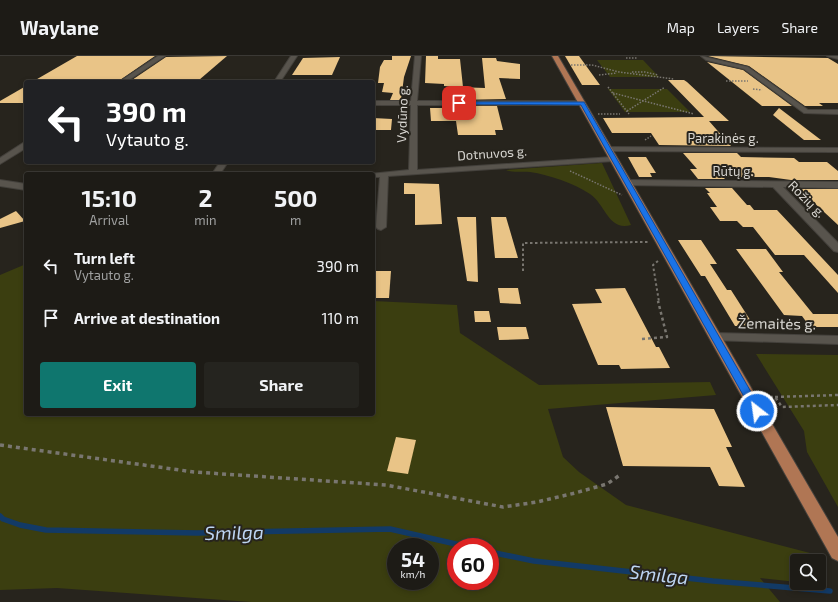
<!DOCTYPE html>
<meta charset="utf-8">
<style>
:root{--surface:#1d1b16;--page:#25241f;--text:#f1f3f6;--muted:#a0a1a1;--line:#3b3935;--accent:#0f766e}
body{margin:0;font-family:"Exo 2",sans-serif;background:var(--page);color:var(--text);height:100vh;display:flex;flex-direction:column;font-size:15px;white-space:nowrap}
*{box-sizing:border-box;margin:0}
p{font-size:13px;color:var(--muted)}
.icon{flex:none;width:22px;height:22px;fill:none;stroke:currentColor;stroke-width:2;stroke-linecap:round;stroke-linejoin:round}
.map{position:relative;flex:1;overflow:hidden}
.sheet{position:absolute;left:24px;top:116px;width:351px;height:244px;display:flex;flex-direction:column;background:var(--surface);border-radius:4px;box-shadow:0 2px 6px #0003,0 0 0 1px var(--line)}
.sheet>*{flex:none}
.hud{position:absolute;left:24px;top:24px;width:351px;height:84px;border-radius:4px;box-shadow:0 2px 6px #0003,0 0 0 1px var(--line);background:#202124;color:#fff;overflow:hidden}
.fabs{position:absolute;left:790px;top:498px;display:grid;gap:8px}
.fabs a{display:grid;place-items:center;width:36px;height:36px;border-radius:4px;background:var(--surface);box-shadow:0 2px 6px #0003,0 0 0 1px var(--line);font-size:20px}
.speed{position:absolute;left:387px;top:482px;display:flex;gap:8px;font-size:20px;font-weight:700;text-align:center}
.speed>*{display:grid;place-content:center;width:52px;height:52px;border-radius:50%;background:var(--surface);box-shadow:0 2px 6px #0003,0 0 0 1px var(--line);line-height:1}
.speed small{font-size:10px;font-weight:400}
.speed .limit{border:6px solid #d22;background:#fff;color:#111}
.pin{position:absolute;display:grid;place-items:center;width:34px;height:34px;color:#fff;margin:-17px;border-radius:8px;box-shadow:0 2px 6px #0006}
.me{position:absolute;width:44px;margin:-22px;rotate:330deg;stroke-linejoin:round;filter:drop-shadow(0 0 3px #0008)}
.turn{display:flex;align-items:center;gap:14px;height:84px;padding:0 16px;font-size:18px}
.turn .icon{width:52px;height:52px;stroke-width:2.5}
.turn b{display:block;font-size:28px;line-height:34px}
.eta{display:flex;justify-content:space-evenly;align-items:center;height:68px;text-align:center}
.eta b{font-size:24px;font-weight:700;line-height:28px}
.primary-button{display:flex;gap:8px;margin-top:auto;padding:8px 16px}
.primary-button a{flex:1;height:46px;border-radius:4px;background:var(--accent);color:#fff;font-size:16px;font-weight:700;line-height:46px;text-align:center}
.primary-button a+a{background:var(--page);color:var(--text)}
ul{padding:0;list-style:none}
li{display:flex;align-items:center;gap:12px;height:52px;padding:0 16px}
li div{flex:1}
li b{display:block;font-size:15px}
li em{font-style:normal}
header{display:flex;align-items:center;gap:24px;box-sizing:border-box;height:56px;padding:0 20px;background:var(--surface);border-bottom:1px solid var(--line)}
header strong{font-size:19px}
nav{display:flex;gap:22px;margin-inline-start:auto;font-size:14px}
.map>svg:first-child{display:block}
</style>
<header>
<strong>Waylane</strong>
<nav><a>Map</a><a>Layers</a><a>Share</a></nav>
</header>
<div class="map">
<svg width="838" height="546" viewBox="0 0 838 546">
<rect width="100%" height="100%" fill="#27241d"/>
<g fill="#3b3e10" fill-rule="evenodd">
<path d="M597 4H643L659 21H610Z"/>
<path d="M608 33H667L690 56H625Z"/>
<path d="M602 107 631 169C608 175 606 149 590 138 573 127 550 119 530 116 522 115 512 117 506 114Z"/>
<path d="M26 208V358H373V245L457 249 460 277 539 329 710 326 716 339 548 353 563 401 579 416 626 449 810 497 814 505H797V526L760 522 780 546H251L57 532 0 534V219ZM396 491H430V525H396ZM456 491H490V525H456Z"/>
<path d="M756 298 838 299V451L807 396 804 375Z"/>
</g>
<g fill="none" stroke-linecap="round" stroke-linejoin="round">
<g stroke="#123a66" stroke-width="5.5">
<path d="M0 460 3 463 20 469 46 474 197 477 390 473 469 491"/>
<path d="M490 496 534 505 713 525 830 535"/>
</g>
</g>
<g fill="#e9c487">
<path d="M77 0H155L120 24 111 23 107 26H32Z"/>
<path d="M227 0 199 24H132L166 1Z"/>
<path d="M392 0H411L404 21 401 44H390L393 37 382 36 384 27H378L380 11 384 4H392Z"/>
<path d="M426 0H438V3H460L463 31 444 30V28L425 27Z"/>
<path d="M565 0H579L600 29H582Z"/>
<path d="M708 0 828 2 838 8V47H819L823 50H805L749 10Z"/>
<path d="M340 1 332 19H292L303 2Z"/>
<path d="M482 2H496L497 5 520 8V23L499 22 506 43 456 44V31L485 32Z"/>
<path d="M707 6 743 14 792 50H762Z"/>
<path d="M668 24H684L687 26 729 65H709L731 90 659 89 651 77H612L603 62 704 61Z"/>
<path d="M26 30V47H0V45Z"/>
<path d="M457 50H497L503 74H495L496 79H458L456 65H431L430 52H457Z"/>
<path d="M779 52 821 84H804L773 59Z"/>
<path d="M373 62 392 63 391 74H373Z"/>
<path d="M683 97H737L741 101 794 102 799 106H827L838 115V124H791L769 121H723L725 123H698L690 113H697Z"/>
<path d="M628 101H646L656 117H650L652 121H639Z"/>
<path d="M404 127 439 128 442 168 415 169V138H404Z"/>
<path d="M705 132H732L747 149H750L754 154H777L838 219V237L804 199H775L753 171H743L737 165H720L710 151H717L707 137H710Z"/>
<path d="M800 133H838V169L808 141Z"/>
<path d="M16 155 25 165 0 172V163Z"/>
<path d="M457 161H476L478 226 467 225Z"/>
<path d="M491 161H506L518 202H495Z"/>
<path d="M678 184H701L717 208H710L727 234H731L754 270H735L705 220H701Z"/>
<path d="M736 193H766L783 216H779L813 258H838V271H810L802 260 784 259Z"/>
<path d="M375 215H391L389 242H373Z"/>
<path d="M498 232H518L521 248 500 247Z"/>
<path d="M625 232 656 291H659L670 312 621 313 619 309H598L572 248 602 247 595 233Z"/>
<path d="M474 255H489L491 266H475Z"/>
<path d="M497 271H526L529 283 499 284Z"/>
<path d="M606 351 714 353 732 391H726L745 431 719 430 710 411 623 410Z"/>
<path d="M396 381 416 384 408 418 387 415Z"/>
</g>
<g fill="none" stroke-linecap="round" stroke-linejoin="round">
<g stroke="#44413c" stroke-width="2">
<g id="minor">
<path d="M158 0H165L126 26H119Z"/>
<path d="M291 0H297L280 26H274Z"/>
<path d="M415 0H421L417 45H582L585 47 582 49H417V114L613 101 617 103 613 105 388 120 386 171 381 174 378 173 376 171 380 121H373V118H370L409 114 411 49H373V45H411Z"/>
<path d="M701 0 748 11 808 54H838V58L804 57 744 13 706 4Z"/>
<path d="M827 0H838V3Z"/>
<path d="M23 87H26V92L0 108V102Z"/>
<path d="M605 91 838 92V96L608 95H605Z"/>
<path d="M220 106H228L220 118H212Z"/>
<path d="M0 124 26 128V134L0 130Z"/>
<path d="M627 124 838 126V132L783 131 838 187V196L834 195 773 131 624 129V125Z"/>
<path d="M715 277 838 280V288L711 284 709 281Z"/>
</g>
</g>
<g stroke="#44413c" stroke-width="2">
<path id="major" d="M552 0H558L838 481V505L832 502Z"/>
</g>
<g stroke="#797670" stroke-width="1.5" stroke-dasharray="1.5 1.5" stroke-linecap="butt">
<path d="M626 2H638"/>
<path d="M571 9H592L619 16 674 23"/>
<path d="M632 16H645L658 19"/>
<path d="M599 19 617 17"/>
<path d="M726 25H748"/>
<path d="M608 31 629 58"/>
<path d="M753 33 762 34"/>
<path d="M613 37 694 58"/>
<path d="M627 55 665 31"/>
<path d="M598 58H620"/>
<path d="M645 84 651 80"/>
<path d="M570 115 622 139"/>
</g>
<g stroke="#797670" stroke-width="2" stroke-dasharray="2.5 2.5" stroke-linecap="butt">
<path d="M658 205 653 209 659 246"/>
<path d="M523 215V187L648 186"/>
</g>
<g stroke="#797670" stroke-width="2.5" stroke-dasharray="3 3" stroke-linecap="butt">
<path d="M642 283 667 281 658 245"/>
<path d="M764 341H775L782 351 838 349"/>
<path d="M775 341 838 339"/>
</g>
<path stroke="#797670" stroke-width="3.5" stroke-dasharray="4 4" stroke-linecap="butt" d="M0 389 194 416 386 429 503 451 537 446 575 437 607 428 620 419"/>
<use href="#minor" fill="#58544d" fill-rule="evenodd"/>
<use href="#major" fill="#b07654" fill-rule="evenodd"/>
</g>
<path fill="#1a73e8" stroke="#114b97" d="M457 46H584L762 355 761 357H753L752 355 581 49 459 48Z"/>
<g text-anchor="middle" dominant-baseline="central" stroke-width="4" stroke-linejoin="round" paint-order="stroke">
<g font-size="13" fill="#d8d6d1" stroke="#27241d">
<text transform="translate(402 58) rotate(-88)">Vydūno g.</text>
<text x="723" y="82">Parakinės g.</text>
<text transform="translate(492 97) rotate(-4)">Dotnuvos g.</text>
<text x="733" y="115">Rūtų g.</text>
<text transform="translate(807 143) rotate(45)">Rožių g.</text>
</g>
<g font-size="15" fill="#d8d6d1" stroke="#27241d">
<text transform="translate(777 267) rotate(1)">Žemaitės g.</text>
</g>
<g font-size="19" font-style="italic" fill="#bdd5f2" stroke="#27241d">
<text transform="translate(234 476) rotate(-1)">Smilga</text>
<text transform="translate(659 518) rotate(6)">Smilga</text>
</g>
</g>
</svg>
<div class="fabs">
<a><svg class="icon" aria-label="search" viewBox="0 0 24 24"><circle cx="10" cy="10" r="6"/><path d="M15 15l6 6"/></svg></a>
</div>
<div class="speed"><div>54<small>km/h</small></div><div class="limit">60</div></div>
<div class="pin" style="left:459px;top:47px;background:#d93025"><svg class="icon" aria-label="arrive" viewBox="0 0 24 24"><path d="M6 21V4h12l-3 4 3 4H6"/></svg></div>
<svg class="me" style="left:757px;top:355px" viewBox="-20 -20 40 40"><circle r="17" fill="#1a73e8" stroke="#fff" stroke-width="3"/><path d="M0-11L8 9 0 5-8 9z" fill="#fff"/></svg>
<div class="hud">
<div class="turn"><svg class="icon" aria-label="left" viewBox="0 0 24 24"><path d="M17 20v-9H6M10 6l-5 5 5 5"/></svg><div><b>390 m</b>Vytauto g.</div></div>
</div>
<section class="sheet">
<div class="eta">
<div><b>15:10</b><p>Arrival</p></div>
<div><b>2</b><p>min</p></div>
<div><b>500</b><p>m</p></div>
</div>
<ul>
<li><svg class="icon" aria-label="left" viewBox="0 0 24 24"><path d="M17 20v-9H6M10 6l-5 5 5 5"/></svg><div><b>Turn left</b><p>Vytauto g.</p></div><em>390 m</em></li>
<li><svg class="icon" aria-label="arrive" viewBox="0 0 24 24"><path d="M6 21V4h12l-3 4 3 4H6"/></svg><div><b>Arrive at destination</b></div><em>110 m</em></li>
</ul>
<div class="primary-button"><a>Exit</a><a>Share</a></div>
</section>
</div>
